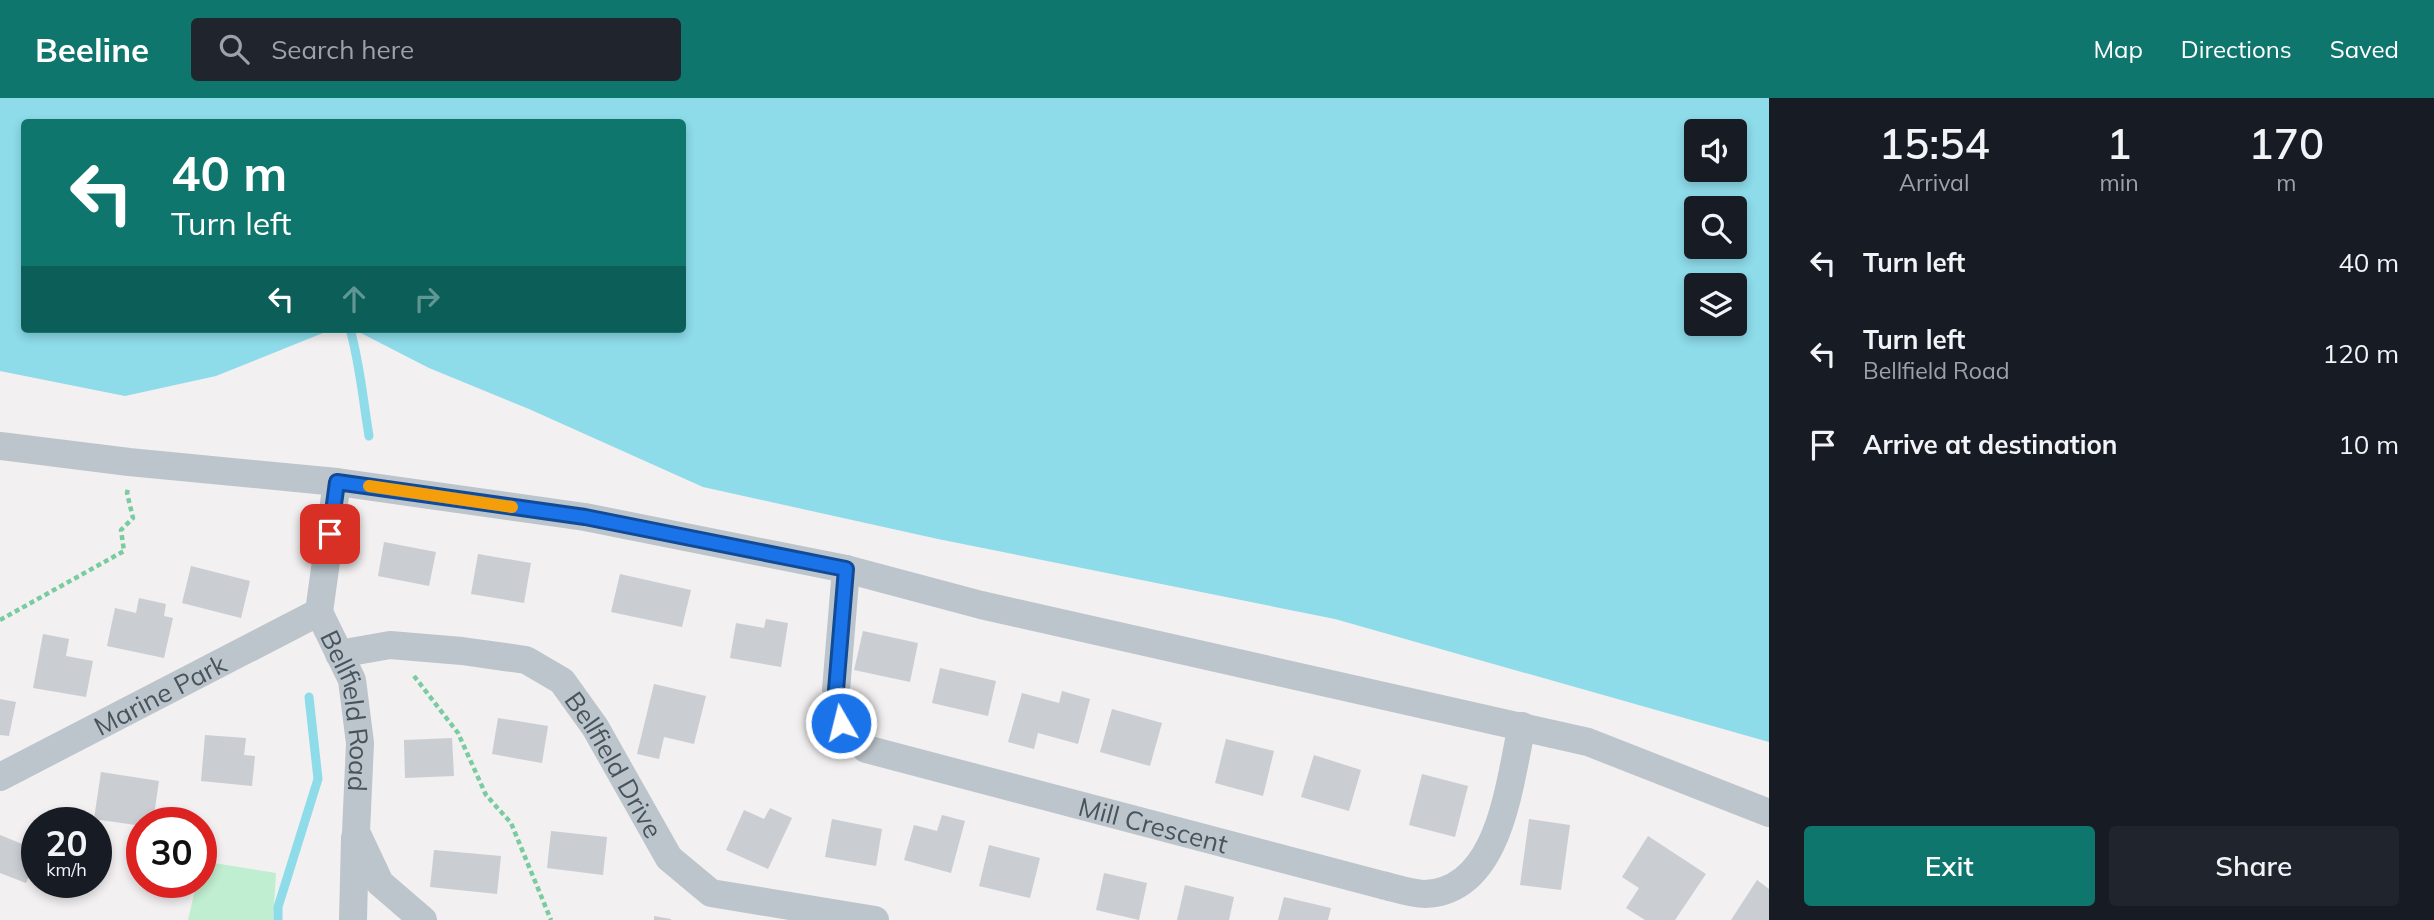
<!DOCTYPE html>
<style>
:root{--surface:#171b24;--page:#20242c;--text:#f1f3f6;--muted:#9ea1a6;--accent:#0f766e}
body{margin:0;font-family:Mulish,sans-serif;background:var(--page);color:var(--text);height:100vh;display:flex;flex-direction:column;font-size:26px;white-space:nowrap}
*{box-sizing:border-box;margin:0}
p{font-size:23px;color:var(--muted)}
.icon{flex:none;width:38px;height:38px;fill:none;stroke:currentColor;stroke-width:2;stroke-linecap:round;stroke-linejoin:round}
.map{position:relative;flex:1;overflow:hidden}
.panel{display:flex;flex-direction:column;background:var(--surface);width:665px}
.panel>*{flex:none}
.banner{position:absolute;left:21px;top:21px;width:665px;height:214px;border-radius:7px;box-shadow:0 4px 10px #0003;background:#0f766e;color:#fff;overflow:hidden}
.buttons{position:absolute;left:1684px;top:21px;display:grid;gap:14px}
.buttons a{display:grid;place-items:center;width:63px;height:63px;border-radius:7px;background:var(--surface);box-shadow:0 4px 10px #0003;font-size:35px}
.speed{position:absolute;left:21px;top:709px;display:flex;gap:14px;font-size:35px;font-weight:700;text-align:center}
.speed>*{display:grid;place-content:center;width:91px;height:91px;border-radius:50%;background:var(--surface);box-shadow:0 4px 10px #0003;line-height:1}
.speed small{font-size:18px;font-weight:400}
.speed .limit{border:10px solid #d22;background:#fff;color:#111}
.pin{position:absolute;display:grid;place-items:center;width:60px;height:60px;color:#fff;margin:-30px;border-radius:14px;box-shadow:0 4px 10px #0006}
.me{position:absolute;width:77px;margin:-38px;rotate:352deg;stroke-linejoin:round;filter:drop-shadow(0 0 5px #0008)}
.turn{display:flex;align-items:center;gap:24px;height:147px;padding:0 35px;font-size:32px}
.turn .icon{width:91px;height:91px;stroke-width:2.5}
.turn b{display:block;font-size:49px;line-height:60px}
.lanes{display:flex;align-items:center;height:66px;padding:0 35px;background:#0003;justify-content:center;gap:35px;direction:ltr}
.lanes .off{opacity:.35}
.eta{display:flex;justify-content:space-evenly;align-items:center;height:119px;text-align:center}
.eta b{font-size:42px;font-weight:600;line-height:49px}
.cta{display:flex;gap:14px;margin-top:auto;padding:14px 35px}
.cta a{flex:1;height:80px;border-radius:7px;background:var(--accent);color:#fff;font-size:28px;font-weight:600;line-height:80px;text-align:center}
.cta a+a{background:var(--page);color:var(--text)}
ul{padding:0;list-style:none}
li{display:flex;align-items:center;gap:21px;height:91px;padding:0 35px}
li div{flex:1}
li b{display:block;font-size:26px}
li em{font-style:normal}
header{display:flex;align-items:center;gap:42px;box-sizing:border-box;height:98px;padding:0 35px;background:var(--accent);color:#fff}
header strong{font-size:33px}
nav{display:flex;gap:38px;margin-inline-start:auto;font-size:24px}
.search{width:490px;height:63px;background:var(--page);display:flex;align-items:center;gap:18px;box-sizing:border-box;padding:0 24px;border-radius:7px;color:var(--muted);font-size:26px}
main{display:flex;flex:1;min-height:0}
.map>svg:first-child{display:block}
</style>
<header>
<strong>Beeline</strong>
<div class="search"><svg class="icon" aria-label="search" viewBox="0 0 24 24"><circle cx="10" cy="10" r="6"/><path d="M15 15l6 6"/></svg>Search here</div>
<nav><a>Map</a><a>Directions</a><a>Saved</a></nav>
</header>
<main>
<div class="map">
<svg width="1769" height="822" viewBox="0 0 1769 822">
<rect width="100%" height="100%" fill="#f2f0f0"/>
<path fill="#c0eed0" d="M214 765 276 775 273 822H188L195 792Z"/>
<path fill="#8edbea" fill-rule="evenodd" d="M0 0H1769V644L1335 521 938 441 703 389 529 311 429 270 353 231H682V24H24V231H343L323 235 216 278 125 298 0 273ZM1696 33H1734V72H1696ZM1696 110H1734V149H1696ZM1696 187H1734V226H1696Z"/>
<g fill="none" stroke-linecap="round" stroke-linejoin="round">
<g stroke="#8edbea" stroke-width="9">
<path d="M350 231C360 266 363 302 369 338"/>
<path d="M278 822V809L318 681 309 599"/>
</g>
</g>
<g fill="#cacdd2">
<path d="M384 444 436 454 429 488 378 478Z"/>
<path d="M478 456 531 465 524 505 471 496Z"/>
<path d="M191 468 250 483 241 520 182 505Z"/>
<path d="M620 476 691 492 682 529 611 514Z"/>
<path d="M139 500 166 506 164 518 173 520 164 560 107 548 115 510 136 515Z"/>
<path d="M766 521 788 525 781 569 730 560 736 525 764 530Z"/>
<path d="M863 533 918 545 910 584 854 572Z"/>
<path d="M43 536 69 541 66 558 93 563 86 599 33 590Z"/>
<path d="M940 570 996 583 988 618 932 605Z"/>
<path d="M654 586 706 598 694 646 664 639 659 661 637 656Z"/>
<path d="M1062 593 1090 601 1078 646 1038 635 1034 651 1008 644 1022 595 1059 605Z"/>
<path d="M0 601 16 604 9 638 0 637Z"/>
<path d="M1112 611 1162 625 1150 668 1100 654Z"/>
<path d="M498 620 548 628 542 665 492 656Z"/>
<path d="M205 637 246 640 244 657 255 658 252 688 201 683Z"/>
<path d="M452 640 454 678 405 680 404 642Z"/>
<path d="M1226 641 1274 653 1263 698 1215 685Z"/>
<path d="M1314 657 1361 672 1349 713 1301 699Z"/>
<path d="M101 674 159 683 153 724H142V728L94 721Z"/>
<path d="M1422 676 1468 688 1455 739 1409 727Z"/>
<path d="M770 710 792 720 768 771 726 752 744 712 764 721Z"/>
<path d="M942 717 965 723 951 775 904 762 914 727 937 733Z"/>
<path d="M832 721 882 731 876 768 825 759Z"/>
<path d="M1529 721 1570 727 1561 792 1520 787Z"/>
<path d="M551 733 607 739 603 777 547 770Z"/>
<path d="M0 737 37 752V759L26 785 0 775Z"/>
<path d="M1648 738 1706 776 1675 822H1645L1626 810 1639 790 1622 779Z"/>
<path d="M989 747 1040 760 1030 800 979 788Z"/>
<path d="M434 752 501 758 497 796 430 789Z"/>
<path d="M1104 775 1147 785 1139 822 1096 812Z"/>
<path d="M1757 782 1769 791V822H1731Z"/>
<path d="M1185 787 1234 799 1229 822H1177Z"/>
<path d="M1284 799 1331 810 1328 822H1278Z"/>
<path d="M654 818 671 821V822H654Z"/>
</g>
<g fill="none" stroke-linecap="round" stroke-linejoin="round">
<g stroke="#78cc9f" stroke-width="4.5" stroke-dasharray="5 3.5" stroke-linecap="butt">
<path d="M0 522 124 453 121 432 133 420 127 395 128 391"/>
<path d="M414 578 458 635 486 697 511 725 551 822"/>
</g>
<g stroke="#bcc5cc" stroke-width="28">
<path d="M0 348 129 364 337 384 585 419 846 471 981 507 1588 644 1769 715"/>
<path id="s1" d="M337 384 319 514 352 582 360 645 356 734 380 785 423 822"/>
<path id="s2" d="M846 471 836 592 841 625 866 651 1382 787C1395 790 1411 796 1425 796 1501 793 1509 684 1522 628"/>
<path id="s3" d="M339 556 390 547 462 553 526 562 562 583 595 629 669 760 711 795 875 822"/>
<path id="s4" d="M0 679 319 514"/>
<path d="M353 822 355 740"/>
</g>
</g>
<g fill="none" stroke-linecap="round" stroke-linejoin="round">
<g stroke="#114b97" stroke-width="18">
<path id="route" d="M330 436 337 384 585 419 846 471 836 592 841 625"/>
</g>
<use href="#route" stroke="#1a73e8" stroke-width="12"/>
<path stroke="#f59e0b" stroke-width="12" d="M369 388 512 409"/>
</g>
<g text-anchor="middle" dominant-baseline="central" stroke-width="5" stroke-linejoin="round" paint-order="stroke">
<g font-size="26" fill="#48545d" stroke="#fff">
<text stroke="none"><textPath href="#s4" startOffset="180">Marine Park</textPath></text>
<text stroke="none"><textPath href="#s1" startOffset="236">Bellfield Road</textPath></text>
<text stroke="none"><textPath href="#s3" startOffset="329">Bellfield Drive</textPath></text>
<text stroke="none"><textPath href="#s2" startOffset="488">Mill Crescent</textPath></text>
</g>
</g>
</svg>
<div class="buttons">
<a><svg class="icon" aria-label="sound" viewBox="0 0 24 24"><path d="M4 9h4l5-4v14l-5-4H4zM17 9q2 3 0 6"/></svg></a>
<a><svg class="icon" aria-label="search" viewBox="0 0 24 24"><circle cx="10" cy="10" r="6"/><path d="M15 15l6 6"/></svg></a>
<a><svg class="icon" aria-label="layers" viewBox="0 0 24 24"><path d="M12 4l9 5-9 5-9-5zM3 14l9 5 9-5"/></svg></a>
</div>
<div class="speed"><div>20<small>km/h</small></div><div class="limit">30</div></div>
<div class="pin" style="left:330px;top:436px;background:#d93025"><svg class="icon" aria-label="arrive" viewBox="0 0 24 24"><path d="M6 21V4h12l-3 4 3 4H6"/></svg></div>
<svg class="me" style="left:841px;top:625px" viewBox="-20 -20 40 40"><circle r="17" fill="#1a73e8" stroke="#fff" stroke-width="3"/><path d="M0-11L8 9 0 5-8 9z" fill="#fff"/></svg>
<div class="banner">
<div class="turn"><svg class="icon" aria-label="left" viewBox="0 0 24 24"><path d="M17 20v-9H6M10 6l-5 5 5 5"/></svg><div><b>40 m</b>Turn left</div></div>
<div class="lanes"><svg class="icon" aria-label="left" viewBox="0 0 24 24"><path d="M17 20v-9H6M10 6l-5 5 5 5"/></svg><svg class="icon off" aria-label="ahead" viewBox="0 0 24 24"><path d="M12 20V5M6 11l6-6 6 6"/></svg><svg class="icon off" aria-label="right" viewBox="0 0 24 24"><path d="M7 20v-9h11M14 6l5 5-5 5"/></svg></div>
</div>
</div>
<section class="panel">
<div class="eta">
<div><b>15:54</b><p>Arrival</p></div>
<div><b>1</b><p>min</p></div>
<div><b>170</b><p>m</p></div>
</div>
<ul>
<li><svg class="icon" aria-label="left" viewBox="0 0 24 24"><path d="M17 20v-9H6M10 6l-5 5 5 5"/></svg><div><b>Turn left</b></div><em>40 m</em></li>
<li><svg class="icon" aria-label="left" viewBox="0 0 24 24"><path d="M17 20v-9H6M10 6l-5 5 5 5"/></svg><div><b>Turn left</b><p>Bellfield Road</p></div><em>120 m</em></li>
<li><svg class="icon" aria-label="arrive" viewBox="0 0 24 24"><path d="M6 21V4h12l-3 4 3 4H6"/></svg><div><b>Arrive at destination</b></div><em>10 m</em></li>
</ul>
<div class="cta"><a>Exit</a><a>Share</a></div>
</section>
</main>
